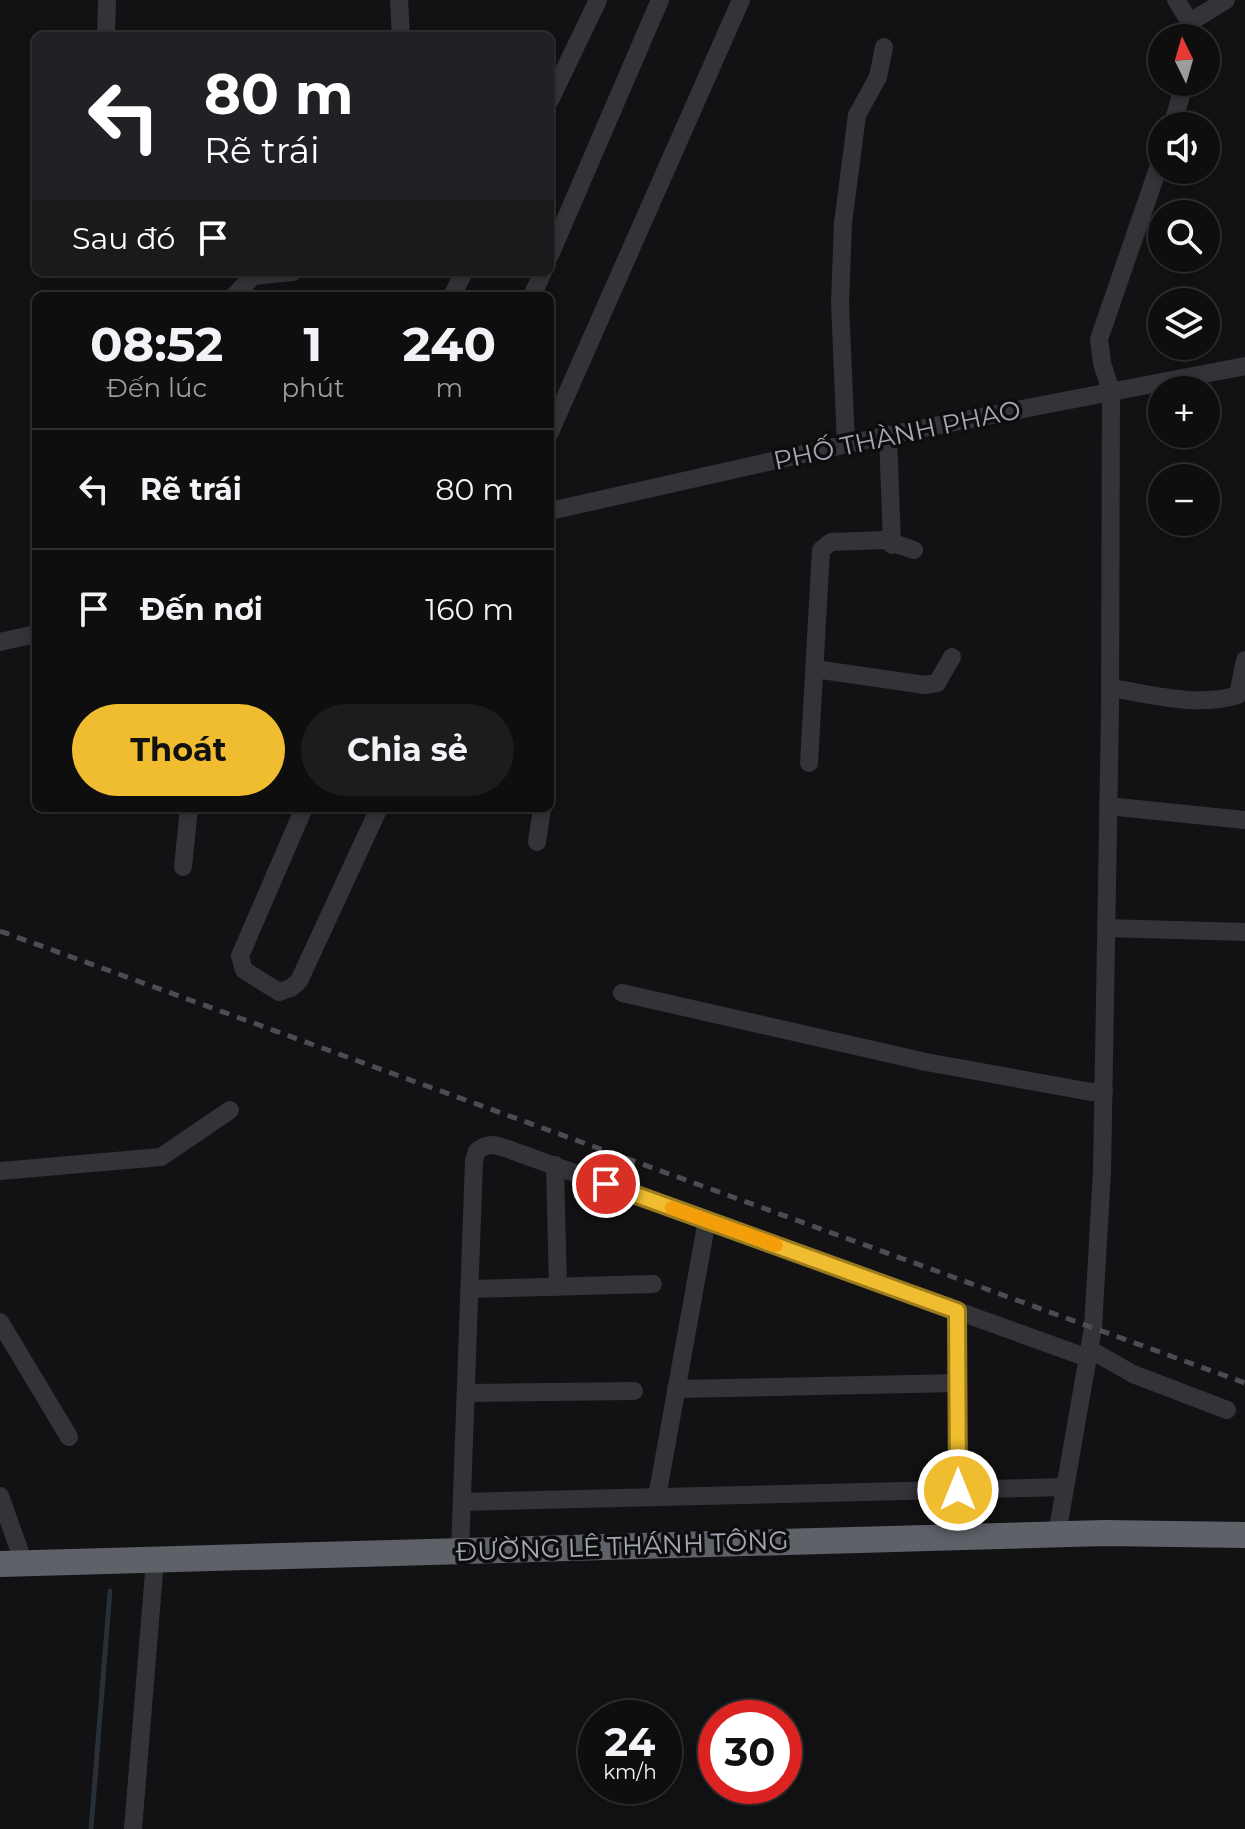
<!DOCTYPE html>
<html lang="vi">
<meta charset="utf-8">
<style>
:root{--surface:#0e0e0f;--page:#1c1c1d;--text:#f1f3f6;--muted:#9b9c9e;--line:#2e2e2f;--accent:#efbd2f}
body{margin:0;font-family:Montserrat,sans-serif;background:var(--page);color:var(--text);height:100vh;display:flex;flex-direction:column;font-size:30px;white-space:nowrap}
*{box-sizing:border-box;margin:0}
p{font-size:26px;color:var(--muted)}
.icon{flex:none;width:44px;height:44px;fill:none;stroke:currentColor;stroke-width:2;stroke-linecap:round;stroke-linejoin:round}
.map{position:relative;flex:1;overflow:hidden}
.sheet{position:absolute;left:32px;top:292px;width:522px;height:520px;display:flex;flex-direction:column;background:var(--surface);border-radius:12px;box-shadow:0 4px 12px #0003,0 0 0 2px var(--line)}
.sheet>*{flex:none}
.guide{position:absolute;left:32px;top:32px;width:522px;height:244px;border-radius:12px;box-shadow:0 4px 12px #0003,0 0 0 2px var(--line);background:#202124;color:#fff;overflow:hidden}
.needle{width:52px;rotate:355deg}
.tools{position:absolute;left:1148px;top:24px;display:grid;gap:16px}
.tools a{display:grid;place-items:center;width:72px;height:72px;border-radius:50%;background:var(--surface);box-shadow:0 4px 12px #0003,0 0 0 2px var(--line);font-size:40px}
.speed{position:absolute;left:578px;top:1700px;display:flex;gap:16px;font-size:40px;font-weight:700;text-align:center}
.speed>*{display:grid;place-content:center;width:104px;height:104px;border-radius:50%;background:var(--surface);box-shadow:0 4px 12px #0003,0 0 0 2px var(--line);line-height:1}
.speed small{font-size:20px;font-weight:400}
.speed .limit{border:12px solid #d22;background:#fff;color:#111}
.pin{position:absolute;display:grid;place-items:center;width:68px;height:68px;color:#fff;margin:-34px;border:4px solid #fff;border-radius:50%;box-shadow:0 2px 8px #0007}
.me{position:absolute;width:88px;margin:-44px;rotate:0deg;stroke-linejoin:round;filter:drop-shadow(0 0 6px #0008)}
.turn{display:flex;align-items:center;gap:28px;height:168px;padding:0 40px;font-size:36px}
.turn .icon{width:104px;height:104px;stroke-width:2.5}
.turn b{display:block;font-size:56px;line-height:68px}
.then{display:flex;align-items:center;height:76px;padding:0 40px;background:#0003;gap:16px;font-size:30px}
.eta{display:flex;justify-content:space-evenly;align-items:center;height:136px;text-align:center}
.eta b{font-size:48px;font-weight:700;line-height:56px}
.cta{display:flex;gap:16px;margin-top:auto;padding:16px 40px}
.cta a{flex:1;height:92px;border-radius:48px;background:var(--accent);color:#111;font-size:32px;font-weight:700;line-height:92px;text-align:center}
.cta a+a{background:var(--page);color:var(--text)}
ul{padding:0;list-style:none}
li{display:flex;align-items:center;gap:24px;height:120px;padding:0 40px;border-top:2px solid var(--line)}
li div{flex:1}
li b{display:block;font-size:30px}
li em{font-style:normal}
.map>svg:first-child{display:block}
</style>
<div class="map">
<svg width="1245" height="1829" viewBox="0 0 1245 1829">
<rect width="100%" height="100%" fill="#121214"/>
<g fill="none" stroke-linecap="round" stroke-linejoin="round">
<path stroke="#292f37" stroke-width="5" d="M91 1829 110 1591"/>
<g stroke="#333438" stroke-width="18">
<path d="M399 0 401 36"/>
<path d="M1176 0 1190 22 1193 38"/>
<path d="M1190 22 1226 0"/>
<path d="M106 36 107 0"/>
<path d="M550 100 598 0"/>
<path d="M1172 126 1185 82"/>
<path d="M550 255 660 0"/>
<path d="M234 296 253 276 293 272"/>
<path d="M452 296 464 272"/>
<path d="M532 296 543 272"/>
<path d="M550 432 741 0"/>
<path d="M888 435 892 545"/>
<path d="M846 444 840 303 843 223 857 115 878 77 884 47"/>
<path d="M550 511 888 435 1245 366"/>
<path d="M0 642 36 634"/>
<path d="M815 669 925 685 937 683 952 657"/>
<path d="M1110 688C1151 694 1197 708 1238 695L1245 660"/>
<path d="M809 763 821 550 831 542 884 540 914 550"/>
<path d="M1108 806 1245 820"/>
<path d="M304 808 240 956 244 970 279 992 291 988 299 981 379 808"/>
<path d="M537 842 542 808"/>
<path d="M183 867 189 808"/>
<path d="M1106 928 1245 932"/>
<path d="M622 993 926 1062 1091 1092 1104 1091"/>
<path d="M555 1165 558 1287"/>
<path d="M0 1171 161 1157 230 1110"/>
<path d="M470 1289 653 1284"/>
<path d="M957 1311 958 1490"/>
<path d="M0 1322 69 1437"/>
<path d="M1089 1349 1133 1374 1227 1410"/>
<path d="M676 1389 958 1383"/>
<path d="M466 1393 634 1391"/>
<path d="M0 1496 24 1563"/>
<path d="M657 1497 707 1220"/>
<path d="M462 1502 1065 1487"/>
<path d="M1057 1534 1093 1328 1102 1172 1110 712 1111 391 1102 363 1099 339 1162 157"/>
<path d="M460 1551 474 1161 477 1151C488 1143 493 1144 505 1148L1088 1358"/>
<path d="M133 1829 155 1560"/>
</g>
<path stroke="#5f6169" stroke-width="26" d="M0 1564 1105 1533 1245 1535"/>
<path stroke="#4c4d53" stroke-width="5" stroke-dasharray="10 8" stroke-linecap="butt" d="M0 931 1245 1383"/>
</g>
<g fill="none" stroke-linecap="round" stroke-linejoin="round">
<g stroke="#9b7b1f" stroke-width="20">
<path id="route" d="M606 1184 957 1311 958 1490"/>
</g>
<use href="#route" stroke="#efbd2f" stroke-width="14"/>
<path stroke="#f59e0b" stroke-width="14" d="M672 1208 776 1245"/>
</g>
<g text-anchor="middle" dominant-baseline="central" stroke-width="7" stroke-linejoin="round" paint-order="stroke">
<g font-size="26" fill="#a4a7b4" stroke="#0d0d0e">
<text transform="translate(897 435) rotate(-12)">PHỐ THÀNH PHAO</text>
<text transform="translate(622 1546) rotate(-2)">ĐƯỜNG LÊ THÁNH TÔNG</text>
</g>
</g>
</svg>
<div class="tools">
<a><svg class="needle" viewBox="-14 -14 28 28"><path d="M0-13l5 13h-10z" fill="#e53935"/><path d="M0 13l5-13h-10z" fill="#9b9c9e"/></svg></a>
<a><svg class="icon" aria-label="sound" viewBox="0 0 24 24"><path d="M4 9h4l5-4v14l-5-4H4zM17 9q2 3 0 6"/></svg></a>
<a><svg class="icon" aria-label="search" viewBox="0 0 24 24"><circle cx="10" cy="10" r="6"/><path d="M15 15l6 6"/></svg></a>
<a><svg class="icon" aria-label="layers" viewBox="0 0 24 24"><path d="M12 4l9 5-9 5-9-5zM3 14l9 5 9-5"/></svg></a>
<a>+</a>
<a>−</a>
</div>
<div class="speed"><div>24<small>km/h</small></div><div class="limit">30</div></div>
<div class="pin" style="left:606px;top:1184px;background:#d93025"><svg class="icon" aria-label="arrive" viewBox="0 0 24 24"><path d="M6 21V4h12l-3 4 3 4H6"/></svg></div>
<svg class="me" style="left:958px;top:1490px" viewBox="-20 -20 40 40"><circle r="17" fill="#efbd2f" stroke="#fff" stroke-width="3"/><path d="M0-11L8 9 0 5-8 9z" fill="#fff"/></svg>
<div class="guide">
<div class="turn"><svg class="icon" aria-label="left" viewBox="0 0 24 24"><path d="M17 20v-9H6M10 6l-5 5 5 5"/></svg><div><b>80 m</b>Rẽ trái</div></div>
<div class="then">Sau đó<svg class="icon" aria-label="arrive" viewBox="0 0 24 24"><path d="M6 21V4h12l-3 4 3 4H6"/></svg></div>
</div>
<section class="sheet">
<div class="eta">
<div><b>08:52</b><p>Đến lúc</p></div>
<div><b>1</b><p>phút</p></div>
<div><b>240</b><p>m</p></div>
</div>
<ul>
<li><svg class="icon" aria-label="left" viewBox="0 0 24 24"><path d="M17 20v-9H6M10 6l-5 5 5 5"/></svg><div><b>Rẽ trái</b></div><em>80 m</em></li>
<li><svg class="icon" aria-label="arrive" viewBox="0 0 24 24"><path d="M6 21V4h12l-3 4 3 4H6"/></svg><div><b>Đến nơi</b></div><em>160 m</em></li>
</ul>
<div class="cta"><a>Thoát</a><a>Chia sẻ</a></div>
</section>
</div>
